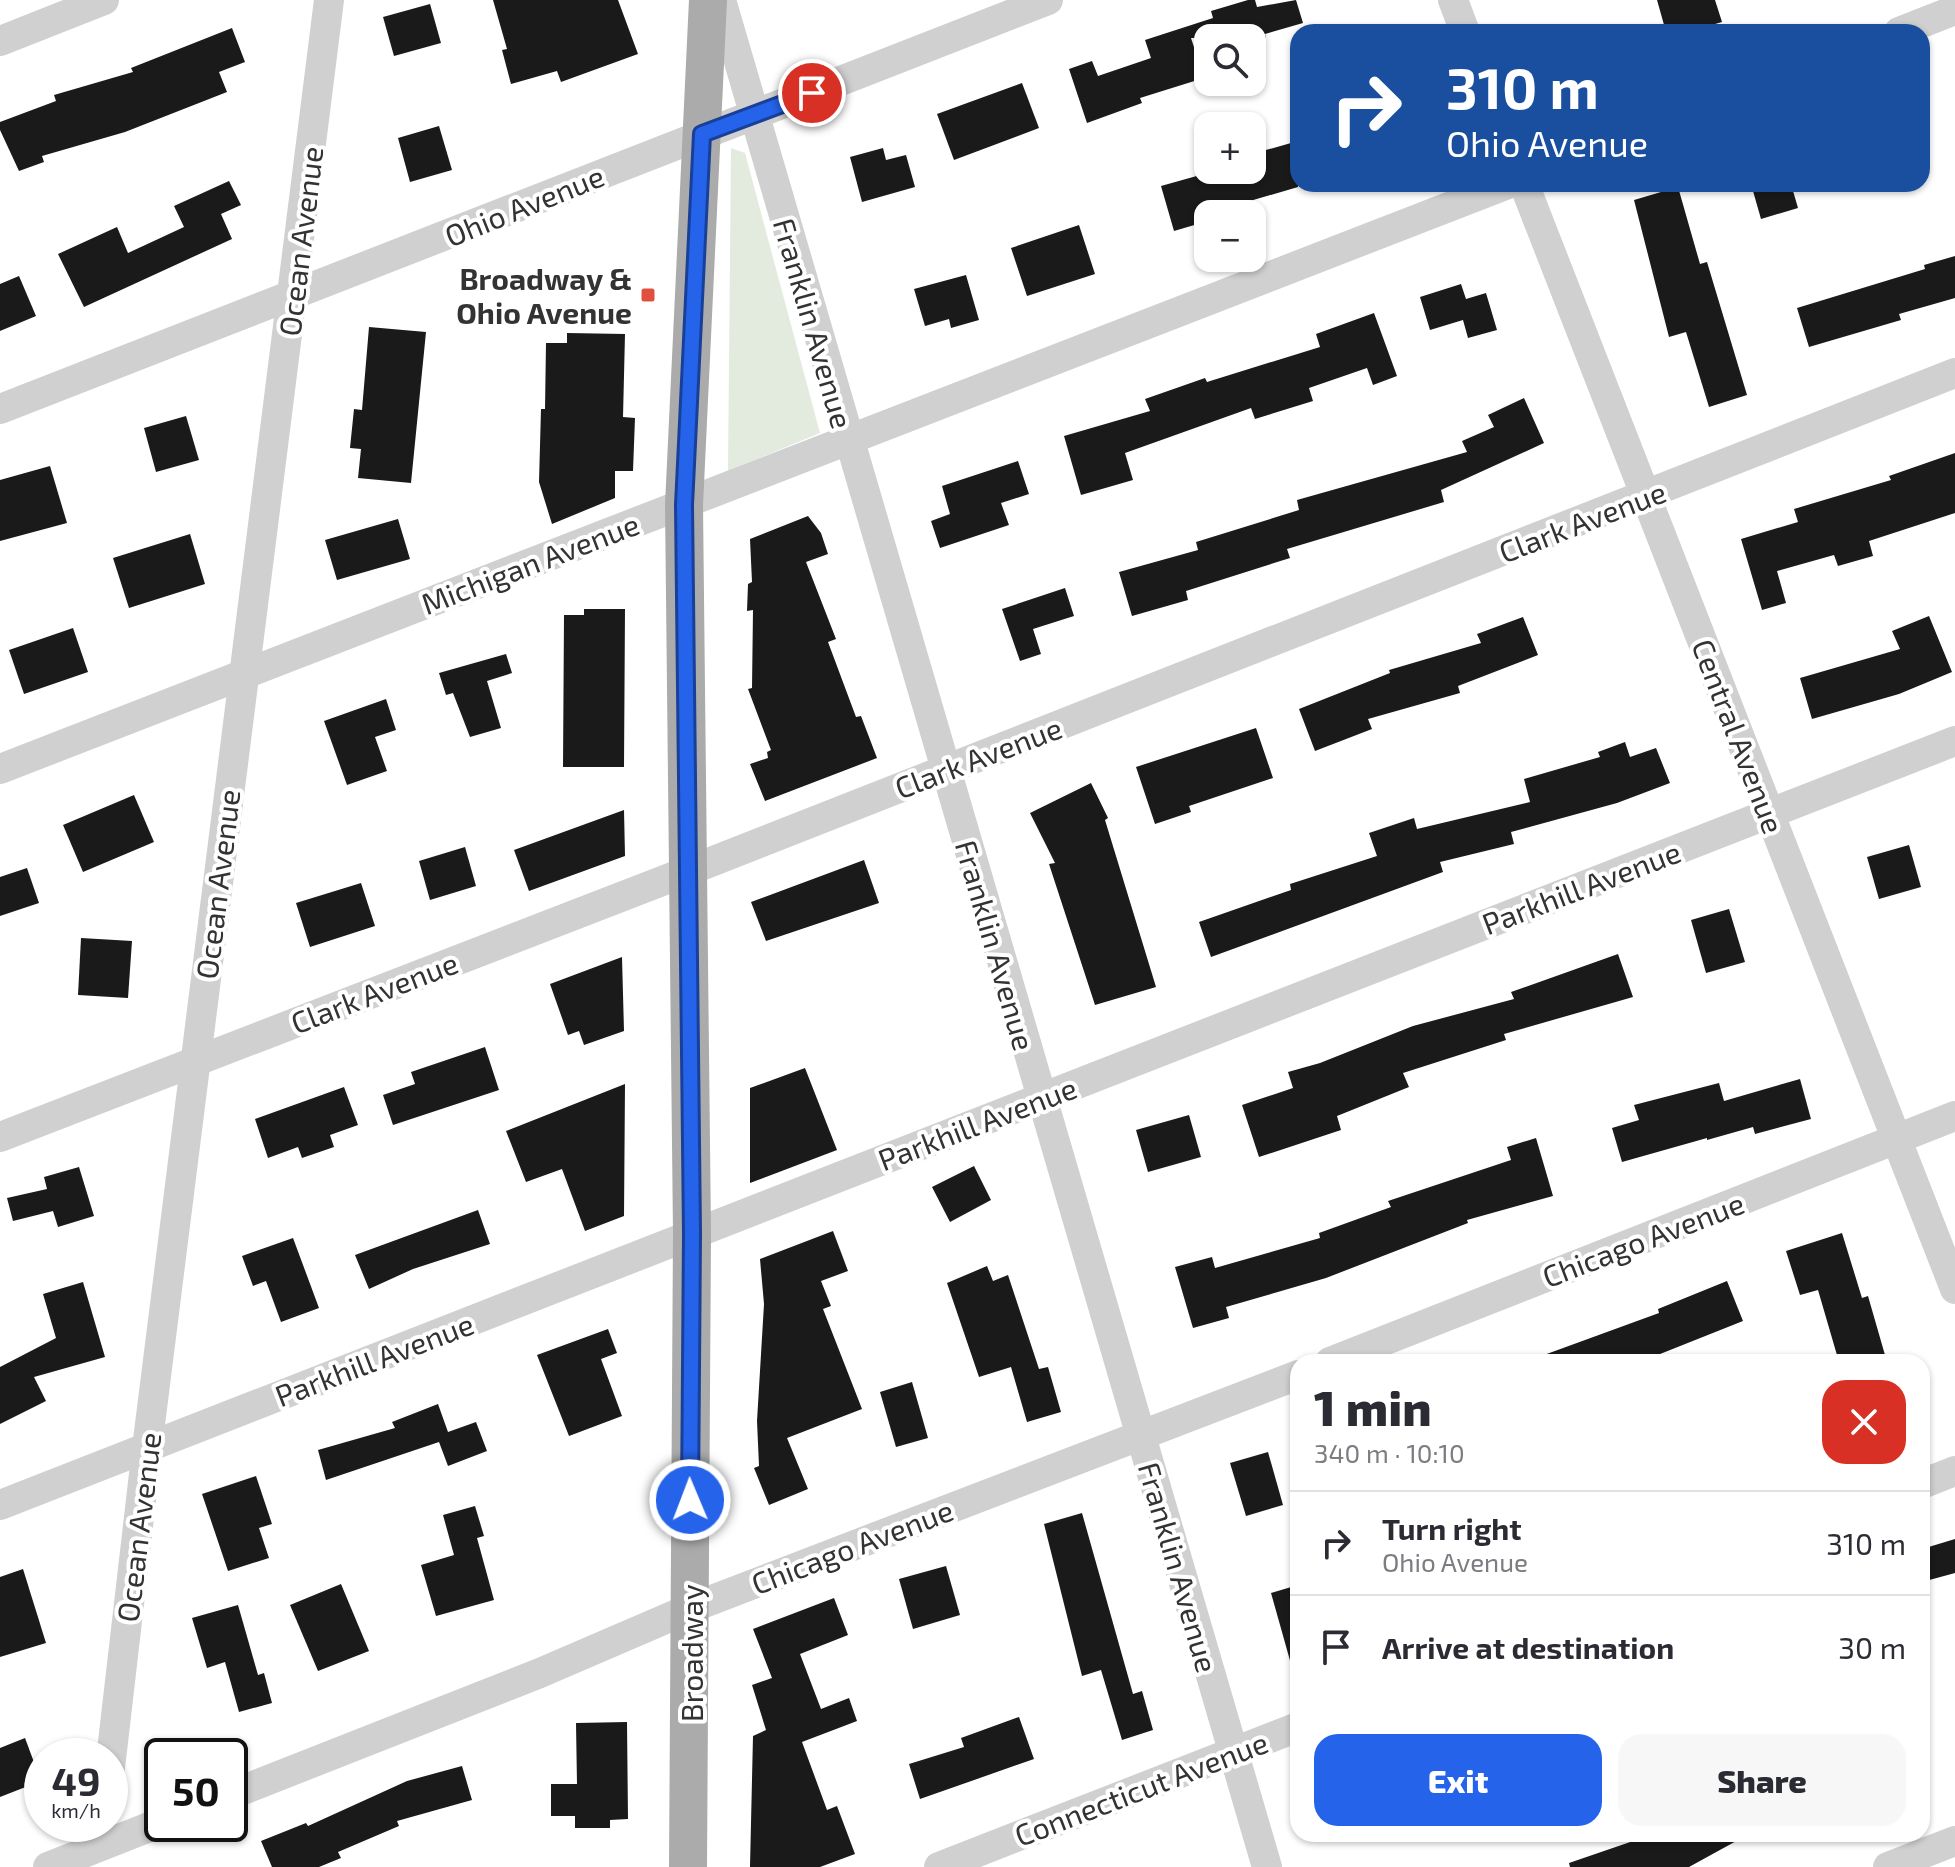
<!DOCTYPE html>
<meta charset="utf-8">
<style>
:root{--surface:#fff;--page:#f7f7f7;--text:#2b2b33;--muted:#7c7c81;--line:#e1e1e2;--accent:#2563eb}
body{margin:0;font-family:"Exo 2",sans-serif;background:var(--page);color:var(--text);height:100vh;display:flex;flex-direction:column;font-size:30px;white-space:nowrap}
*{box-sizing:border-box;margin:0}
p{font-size:26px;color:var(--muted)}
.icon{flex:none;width:44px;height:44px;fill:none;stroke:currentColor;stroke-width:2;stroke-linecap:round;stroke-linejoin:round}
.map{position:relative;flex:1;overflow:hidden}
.side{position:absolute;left:1290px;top:1354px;width:640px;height:488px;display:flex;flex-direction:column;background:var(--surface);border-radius:24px;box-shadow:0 2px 6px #0004}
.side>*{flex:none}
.top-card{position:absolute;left:1290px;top:24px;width:640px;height:168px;border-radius:24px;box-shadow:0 2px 6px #0004;background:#1a4fa0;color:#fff;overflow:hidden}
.fabs{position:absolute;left:1194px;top:24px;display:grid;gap:16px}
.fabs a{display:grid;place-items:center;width:72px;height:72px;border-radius:16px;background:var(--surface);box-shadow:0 2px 6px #0004;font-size:40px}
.speed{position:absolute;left:24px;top:1738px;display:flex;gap:16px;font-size:40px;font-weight:700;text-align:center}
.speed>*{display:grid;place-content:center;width:104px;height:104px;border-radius:50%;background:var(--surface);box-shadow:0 2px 6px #0004;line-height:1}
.speed small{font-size:20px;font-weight:400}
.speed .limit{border:4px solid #111;border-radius:12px;background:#fff;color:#111}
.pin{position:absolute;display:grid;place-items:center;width:68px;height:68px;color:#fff;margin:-34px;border:4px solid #fff;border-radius:50%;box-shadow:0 2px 8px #0007}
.me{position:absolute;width:88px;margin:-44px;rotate:359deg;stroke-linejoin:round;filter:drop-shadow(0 0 6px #0008)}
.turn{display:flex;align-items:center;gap:28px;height:168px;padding:0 24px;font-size:36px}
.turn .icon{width:104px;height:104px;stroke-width:2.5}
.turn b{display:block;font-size:56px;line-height:68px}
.round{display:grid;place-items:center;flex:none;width:84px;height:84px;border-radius:24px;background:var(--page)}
.summary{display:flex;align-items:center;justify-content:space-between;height:136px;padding:0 24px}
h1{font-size:48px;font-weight:800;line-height:60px}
.primary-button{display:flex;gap:16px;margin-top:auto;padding:16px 24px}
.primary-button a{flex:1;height:92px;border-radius:24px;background:var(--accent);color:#fff;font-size:32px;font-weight:800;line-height:92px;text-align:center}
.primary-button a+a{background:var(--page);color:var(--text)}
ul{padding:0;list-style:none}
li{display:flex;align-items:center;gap:24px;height:104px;padding:0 24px;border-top:2px solid var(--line)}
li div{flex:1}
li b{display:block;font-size:30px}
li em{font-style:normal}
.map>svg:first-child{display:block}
</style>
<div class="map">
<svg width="1955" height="1867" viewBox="0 0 1955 1867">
<rect width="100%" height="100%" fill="#fff"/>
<path fill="#e3ebdf" d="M731 148 745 153 820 433 728 471Z"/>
<g fill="#1a1a1a">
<path d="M493 0H618L638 54 561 82 557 71 511 84 502 50 507 49Z"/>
<path d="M1248 0H1255L1257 7 1296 0 1303 23 1265 34 1266 38H1191L1204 78 1140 98 1142 103 1087 123 1069 69 1092 61 1098 76 1151 58 1145 40 1213 18 1211 11Z"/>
<path d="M1657 0H1715L1722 22 1688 32H1666Z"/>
<path d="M430 4 441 43 394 56 383 17Z"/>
<path d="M232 28 245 62 219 72 227 92 125 132 42 156 44 162 19 171 0 130V122L56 101 54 95 133 72 131 68Z"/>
<path d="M1022 83 1039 128 954 160 937 114Z"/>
<path d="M439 126 452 170 410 182 398 138Z"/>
<path d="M1298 141V187L1226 208 1228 214H1208V221L1174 231 1161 186 1218 170H1252V154Z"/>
<path d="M883 148 886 160 906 155 915 187 862 202 850 157Z"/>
<path d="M229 181 241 205 221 214 232 239 84 307 58 254 117 227 128 253 184 227 174 206Z"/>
<path d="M1751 184H1791L1798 208 1761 219Z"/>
<path d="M1678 187 1700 264 1707 262 1747 395 1709 407 1686 332 1669 337 1634 200Z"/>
<path d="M1079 225 1095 274 1027 296 1011 248Z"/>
<path d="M1955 256V298L1899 314 1901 320 1809 347 1797 308 1925 269 1924 265Z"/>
<path d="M966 275 979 320 951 328 949 319 925 326 914 289Z"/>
<path d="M19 276 36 316 0 331V284Z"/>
<path d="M1461 284 1466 299 1486 293 1497 330 1468 338 1463 320 1430 330 1420 297Z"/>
<path d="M1374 313 1397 376 1373 385 1367 368 1309 388 1313 401 1255 419 1251 408 1125 453 1133 480 1081 495 1064 436 1150 411 1145 399 1205 378 1207 382 1320 347 1316 334Z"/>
<path d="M369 327 426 332 411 483 358 478 361 449 350 448 354 409 362 410Z"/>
<path d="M567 333 625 334 623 417 635 418 633 471H615V498L552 524 539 482 541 409H545L546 343H567Z"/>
<path d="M1524 398 1544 443 1441 490 1444 502 1287 549 1290 558 1186 591 1188 600 1132 616 1119 572 1198 550 1196 542 1299 510 1297 500 1467 452 1462 441 1494 427 1488 415Z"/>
<path d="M186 416 199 460 156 472 144 428Z"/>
<path d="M1955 453V513L1869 541 1873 556 1838 566 1834 555 1777 571 1786 603 1762 610 1741 539 1798 522 1794 509 1891 480 1889 476Z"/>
<path d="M1018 461 1029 494 1001 503 1009 525 940 548 931 521 950 514 942 486Z"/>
<path d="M50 466 67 523 0 541V480Z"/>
<path d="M808 516 821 533 828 554 806 562 836 639 828 642 856 717 861 716 877 758 765 801 750 764 768 758 767 752 771 750 748 689 752 688 753 610 747 611 748 584 752 582 750 539Z"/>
<path d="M398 519 410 559 337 580 325 540Z"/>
<path d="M190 534 205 584 129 608 113 558Z"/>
<path d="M1065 588 1074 616 1033 629 1041 654 1020 661 1002 609Z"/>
<path d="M584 609H625L624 767H563L564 615H584Z"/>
<path d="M1929 616 1952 672 1899 694 1812 719 1800 678 1900 649 1892 631Z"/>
<path d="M1523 617 1538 655 1458 686 1460 693 1368 719 1372 729 1315 751 1299 709 1390 673 1389 670 1481 643 1477 634Z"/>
<path d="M73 628 88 672 24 694 9 650Z"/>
<path d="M506 654 512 673 487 681 501 728 470 737 453 693 446 695 439 673Z"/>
<path d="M386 699 396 730 375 737 387 771 347 785 324 721Z"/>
<path d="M1256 728 1273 778 1189 806 1191 812 1155 824 1136 767Z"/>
<path d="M1625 742 1630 757 1656 748 1670 783 1617 803 1511 832 1514 844 1440 862 1443 872 1211 957 1199 922 1291 890 1290 884 1377 856 1369 833 1414 818 1417 829 1530 802 1524 779 1600 757 1598 752Z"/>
<path d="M1091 783 1108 818 1105 820 1156 987 1095 1005 1049 864 1055 863 1030 813Z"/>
<path d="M134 795 154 842 83 872 63 825Z"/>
<path d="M624 810 625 856 529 891 514 850Z"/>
<path d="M1909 845 1921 887 1879 899 1867 857Z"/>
<path d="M465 847 476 886 430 900 419 861Z"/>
<path d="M864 860 879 903 766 941 751 902Z"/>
<path d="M27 868 39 903 0 916V877Z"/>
<path d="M361 883 375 926 310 947 296 903Z"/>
<path d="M1729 909 1745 962 1706 973 1691 920Z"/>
<path d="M81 938 132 941 128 998 78 995Z"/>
<path d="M1618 954 1633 997 1504 1034 1506 1040 1403 1073 1409 1087 1337 1116 1341 1130 1259 1157 1242 1105 1293 1088 1288 1072 1320 1063 1413 1026 1514 999 1511 992Z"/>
<path d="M622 957 624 1031 584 1045 579 1031 568 1035 550 984Z"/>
<path d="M485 1047 499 1090 393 1125 383 1095 415 1084 411 1072Z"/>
<path d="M805 1068 837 1150 750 1183V1088Z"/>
<path d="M1800 1079 1811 1119 1755 1134 1753 1127 1707 1140V1138L1622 1162 1612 1128 1639 1120 1634 1105 1719 1083 1724 1101Z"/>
<path d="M625 1084 624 1216 585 1231 562 1169 526 1182 506 1131Z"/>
<path d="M344 1087 358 1125 330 1135 334 1147 302 1158 298 1147 268 1158 255 1119Z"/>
<path d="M1189 1115 1201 1157 1148 1172 1136 1130Z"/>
<path d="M1536 1138 1553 1196 1467 1220 1468 1223 1326 1278 1226 1307 1229 1318 1193 1328 1175 1267 1212 1257 1215 1268 1320 1238 1319 1233 1391 1207 1388 1201 1511 1160 1507 1147Z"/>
<path d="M974 1166 991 1200 950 1222 932 1187Z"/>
<path d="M79 1167 94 1216 58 1227 53 1211 13 1221 7 1198 47 1189 44 1177Z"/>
<path d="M478 1210 490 1244 413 1269 369 1289 355 1255Z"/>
<path d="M833 1231 848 1271 821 1281 831 1306 823 1309 862 1409 787 1438 808 1489 769 1505 754 1468 759 1466 757 1421 764 1304 760 1259Z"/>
<path d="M1842 1233 1862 1298 1868 1296 1887 1362H1839L1818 1290 1800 1295 1786 1251Z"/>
<path d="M293 1238 319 1308 281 1322 266 1281 253 1286 242 1256Z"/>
<path d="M987 1266 993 1281 1008 1275 1039 1369 1048 1367 1061 1412 1027 1422 1011 1367 979 1377 947 1283Z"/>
<path d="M1727 1281 1743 1321 1640 1362H1534L1533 1359 1659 1313 1658 1309Z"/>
<path d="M83 1282 105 1357 34 1377 46 1401 0 1424V1367L56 1338 43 1294Z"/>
<path d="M608 1329 617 1353 601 1359 622 1416 569 1436 537 1355Z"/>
<path d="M912 1382 928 1438 896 1447 880 1392Z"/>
<path d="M438 1404 448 1432 476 1422 487 1451 448 1466 439 1442 326 1480 318 1450 395 1428 392 1422Z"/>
<path d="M1268 1452 1283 1505 1246 1516 1230 1463Z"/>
<path d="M256 1476 272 1524 259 1528 269 1558 228 1571 202 1494Z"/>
<path d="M475 1506 484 1536 477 1538 494 1600 436 1616 421 1565 454 1555 443 1515Z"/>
<path d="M1082 1513 1133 1694 1142 1691 1153 1730 1122 1740 1101 1670 1082 1676 1044 1524Z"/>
<path d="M1955 1539V1573L1922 1582V1549Z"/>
<path d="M946 1566 960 1615 913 1629 899 1579Z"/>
<path d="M23 1569 46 1643 0 1657V1577Z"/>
<path d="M341 1584 369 1651 318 1671 290 1605Z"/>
<path d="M1298 1585V1664H1291L1271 1593Z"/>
<path d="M834 1598 848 1635 800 1654 821 1709 849 1698 857 1721 802 1742 827 1810 837 1806 855 1854 820 1867H750L753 1736 766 1730 752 1685 772 1678 753 1629Z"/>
<path d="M238 1605 258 1675 264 1673 272 1703 239 1712 225 1662 207 1668 192 1618Z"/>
<path d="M1019 1717 1034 1759 920 1799 909 1764 964 1747 961 1738Z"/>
<path d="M627 1722 628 1819 610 1820V1828H575V1816H551V1784H577L576 1723Z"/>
<path d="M25 1738 41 1781 0 1797V1748Z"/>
<path d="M462 1766 472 1800 397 1821 399 1826 338 1852 341 1858 319 1867H272L261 1841 306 1823 308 1826 407 1781Z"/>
<path d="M1636 1834H1749L1689 1867H1570L1569 1863 1639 1839Z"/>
</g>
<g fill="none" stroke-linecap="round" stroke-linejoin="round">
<g stroke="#d0d0d0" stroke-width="30">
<path d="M721 0 1267 1867"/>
<path d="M1453 0 1465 32"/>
<path d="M1899 32 1955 10"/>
<path d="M0 41 104 0"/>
<path d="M1524 184 1955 1289"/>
<path d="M0 409 1048 0"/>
<path d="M0 769 1508 184"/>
<path d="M0 1137 688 871 1955 373"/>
<path d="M1330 1362 1955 1116"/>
<path d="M1922 1484 1955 1471"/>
<path d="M0 1505 1955 741"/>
<path d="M110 1768 147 1448 329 0"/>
<path d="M230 1795 540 1673 691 1608 1298 1375"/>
<path d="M48 1867 162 1822"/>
<path d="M939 1867 1298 1727"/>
<path d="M1888 1867 1955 1841"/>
</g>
<path stroke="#ababab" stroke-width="38" d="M688 1867 692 1234 684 505 708 0"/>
</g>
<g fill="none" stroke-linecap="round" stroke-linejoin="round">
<g stroke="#184099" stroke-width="20">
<path id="route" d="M690 1500 692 1234 684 505 702 134 812 93"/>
</g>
<use href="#route" stroke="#2563eb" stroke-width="14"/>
</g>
<rect fill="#e0503e" stroke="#fff" stroke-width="3" x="640" y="287" width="16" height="16" rx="4"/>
<g text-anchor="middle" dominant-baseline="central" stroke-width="8" stroke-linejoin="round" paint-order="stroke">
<g font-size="30" fill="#333" stroke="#fff">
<text transform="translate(524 205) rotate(-22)">Ohio Avenue</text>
<text transform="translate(300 241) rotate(-83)">Ocean Avenue</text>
<text transform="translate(814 323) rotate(74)">Franklin Avenue</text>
<text transform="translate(1582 521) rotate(-21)">Clark Avenue</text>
<text transform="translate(530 563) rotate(-21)">Michigan Avenue</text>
<text transform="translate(1739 736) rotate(69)">Central Avenue</text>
<text transform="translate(978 757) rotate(-21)">Clark Avenue</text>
<text transform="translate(217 884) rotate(-83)">Ocean Avenue</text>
<text transform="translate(1581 887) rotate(-21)">Parkhill Avenue</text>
<text transform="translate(996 945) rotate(74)">Franklin Avenue</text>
<text transform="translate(374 992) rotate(-21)">Clark Avenue</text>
<text transform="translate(977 1123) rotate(-21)">Parkhill Avenue</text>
<text transform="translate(1643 1239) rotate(-21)">Chicago Avenue</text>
<text transform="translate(374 1359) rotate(-21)">Parkhill Avenue</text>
<text transform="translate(138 1527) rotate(-83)">Ocean Avenue</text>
<text transform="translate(852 1546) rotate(-21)">Chicago Avenue</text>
<text transform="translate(1179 1567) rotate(74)">Franklin Avenue</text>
<text transform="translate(691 1653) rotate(-90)">Broadway</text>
<text transform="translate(1141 1788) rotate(-21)">Connecticut Avenue</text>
</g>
<g font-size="30" font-weight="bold" fill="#333" stroke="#fff" text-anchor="end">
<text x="632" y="278">Broadway &amp;<tspan x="632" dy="34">Ohio Avenue</tspan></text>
</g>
</g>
</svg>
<div class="fabs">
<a><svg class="icon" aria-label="search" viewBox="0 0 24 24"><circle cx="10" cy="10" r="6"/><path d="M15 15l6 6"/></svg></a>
<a>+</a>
<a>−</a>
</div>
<div class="speed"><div>49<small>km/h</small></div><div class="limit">50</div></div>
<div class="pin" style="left:812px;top:93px;background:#d93025"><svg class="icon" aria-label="arrive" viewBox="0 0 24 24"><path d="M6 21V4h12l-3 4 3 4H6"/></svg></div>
<svg class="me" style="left:690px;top:1500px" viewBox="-20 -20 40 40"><circle r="17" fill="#2563eb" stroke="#fff" stroke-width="3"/><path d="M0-11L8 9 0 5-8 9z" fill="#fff"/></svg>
<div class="top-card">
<div class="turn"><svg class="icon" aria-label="right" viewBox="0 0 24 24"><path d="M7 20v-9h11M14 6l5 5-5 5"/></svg><div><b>310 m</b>Ohio Avenue</div></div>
</div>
<section class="side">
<div class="summary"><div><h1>1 min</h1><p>340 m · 10:10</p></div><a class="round" style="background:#d93025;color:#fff"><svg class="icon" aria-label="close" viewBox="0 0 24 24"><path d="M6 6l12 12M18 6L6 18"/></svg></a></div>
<ul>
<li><svg class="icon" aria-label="right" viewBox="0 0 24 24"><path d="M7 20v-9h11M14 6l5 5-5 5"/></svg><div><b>Turn right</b><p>Ohio Avenue</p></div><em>310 m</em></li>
<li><svg class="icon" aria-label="arrive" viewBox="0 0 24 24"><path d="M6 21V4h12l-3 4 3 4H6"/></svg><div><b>Arrive at destination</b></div><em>30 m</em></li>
</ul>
<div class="primary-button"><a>Exit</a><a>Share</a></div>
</section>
</div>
